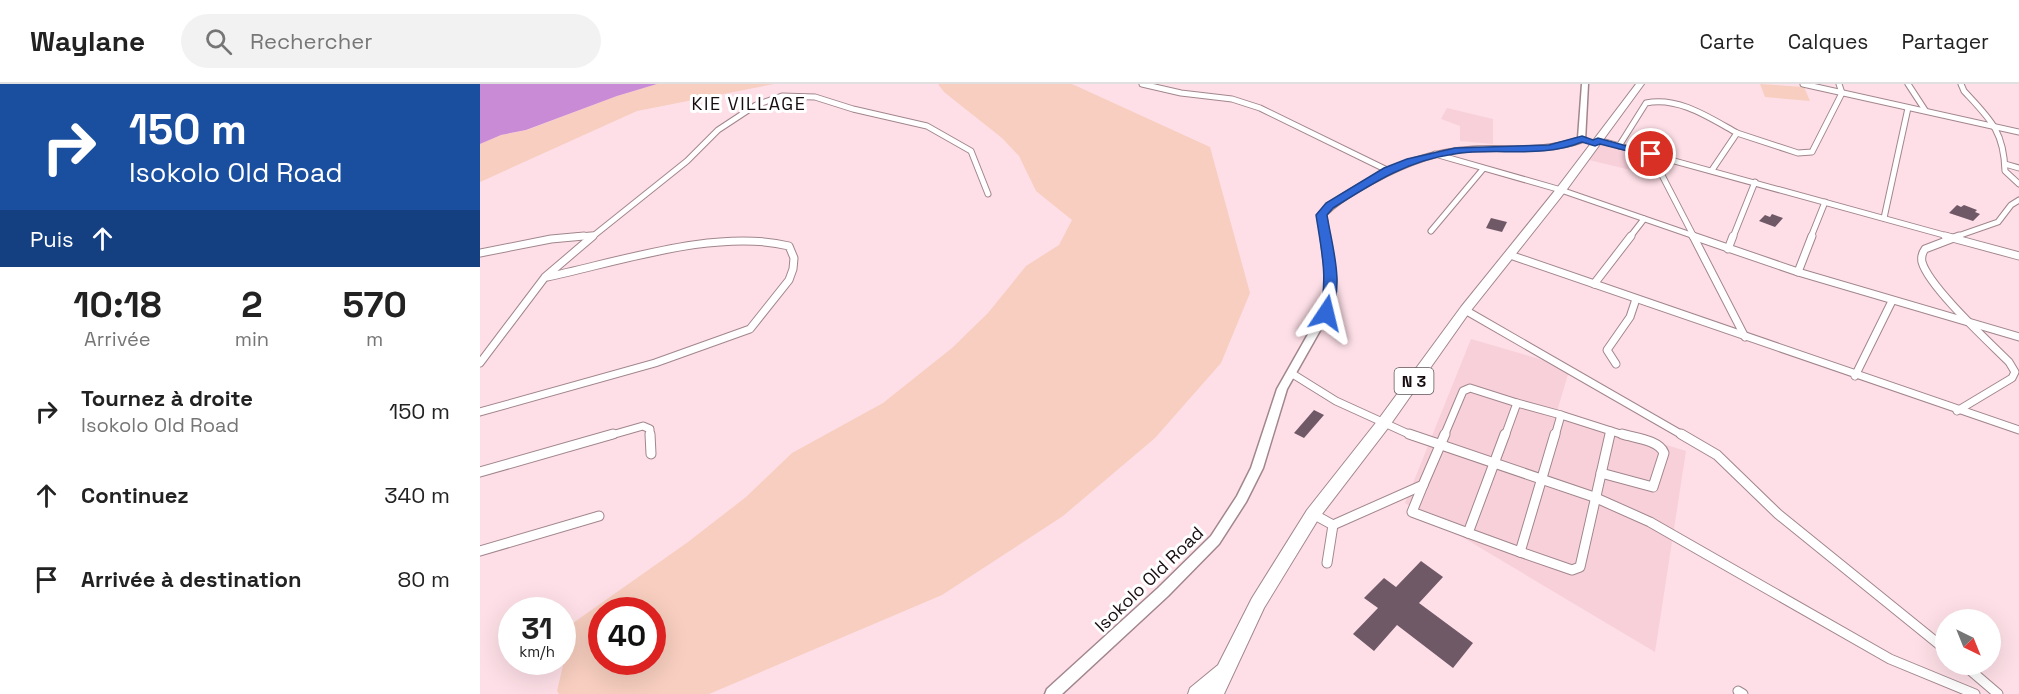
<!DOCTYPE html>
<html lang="fr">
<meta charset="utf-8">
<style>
:root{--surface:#fff;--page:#f2f2f2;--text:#222;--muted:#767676;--line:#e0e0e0}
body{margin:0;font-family:"Space Grotesk",sans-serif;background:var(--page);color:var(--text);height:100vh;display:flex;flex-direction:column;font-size:22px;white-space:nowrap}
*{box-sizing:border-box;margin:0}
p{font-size:20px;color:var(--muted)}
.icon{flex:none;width:33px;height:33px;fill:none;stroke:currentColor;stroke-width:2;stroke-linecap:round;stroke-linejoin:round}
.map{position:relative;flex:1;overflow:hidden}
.details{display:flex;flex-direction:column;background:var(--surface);width:480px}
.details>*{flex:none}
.top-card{background:#1a4fa0;color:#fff;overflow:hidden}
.needle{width:39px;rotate:137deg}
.fabs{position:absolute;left:1455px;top:525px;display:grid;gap:12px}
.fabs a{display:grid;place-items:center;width:66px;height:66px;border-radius:50%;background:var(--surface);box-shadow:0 6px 24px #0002;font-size:30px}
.speed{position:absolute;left:18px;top:513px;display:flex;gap:12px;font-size:30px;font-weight:700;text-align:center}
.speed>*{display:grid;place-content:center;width:78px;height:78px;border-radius:50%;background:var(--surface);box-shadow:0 6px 24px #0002;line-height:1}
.speed small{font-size:15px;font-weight:400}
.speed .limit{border:9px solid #d22;background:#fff;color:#111}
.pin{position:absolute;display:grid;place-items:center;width:51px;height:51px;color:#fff;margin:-26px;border:3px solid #fff;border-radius:50%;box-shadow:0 2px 6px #0007}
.me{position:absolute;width:66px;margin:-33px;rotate:10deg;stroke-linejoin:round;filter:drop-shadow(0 0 4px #0008)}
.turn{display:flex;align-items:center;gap:21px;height:126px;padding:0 30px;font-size:27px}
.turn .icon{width:78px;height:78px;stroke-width:2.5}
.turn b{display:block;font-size:42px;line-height:51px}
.then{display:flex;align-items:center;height:57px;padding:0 30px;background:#0003;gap:12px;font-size:22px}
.eta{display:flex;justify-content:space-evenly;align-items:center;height:102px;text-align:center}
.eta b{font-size:36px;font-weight:600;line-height:42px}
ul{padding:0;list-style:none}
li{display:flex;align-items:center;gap:18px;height:84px;padding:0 30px}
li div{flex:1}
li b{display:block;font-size:22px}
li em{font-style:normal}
header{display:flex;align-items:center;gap:36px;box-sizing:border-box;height:84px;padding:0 30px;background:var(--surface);border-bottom:2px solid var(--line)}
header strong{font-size:28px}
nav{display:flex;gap:33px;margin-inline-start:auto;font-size:21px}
.search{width:420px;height:54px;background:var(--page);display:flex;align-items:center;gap:15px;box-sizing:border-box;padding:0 21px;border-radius:33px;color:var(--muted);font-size:22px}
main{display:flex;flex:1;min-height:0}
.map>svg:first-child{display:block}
</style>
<header>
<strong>Waylane</strong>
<div class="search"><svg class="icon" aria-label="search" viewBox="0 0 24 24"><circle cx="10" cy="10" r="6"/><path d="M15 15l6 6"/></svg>Rechercher</div>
<nav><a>Carte</a><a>Calques</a><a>Partager</a></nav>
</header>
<main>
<section class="details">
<div class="top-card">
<div class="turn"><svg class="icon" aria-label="right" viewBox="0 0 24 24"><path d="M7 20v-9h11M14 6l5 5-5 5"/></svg><div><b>150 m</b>Isokolo Old Road</div></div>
<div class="then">Puis<svg class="icon" aria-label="ahead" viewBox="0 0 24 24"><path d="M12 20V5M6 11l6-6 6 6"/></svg></div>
</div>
<div class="eta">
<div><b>10:18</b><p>Arrivée</p></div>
<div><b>2</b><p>min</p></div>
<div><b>570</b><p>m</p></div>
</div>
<ul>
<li><svg class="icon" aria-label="right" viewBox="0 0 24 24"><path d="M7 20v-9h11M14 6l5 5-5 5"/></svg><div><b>Tournez à droite</b><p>Isokolo Old Road</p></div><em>150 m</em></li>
<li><svg class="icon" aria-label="ahead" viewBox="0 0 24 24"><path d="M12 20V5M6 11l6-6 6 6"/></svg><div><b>Continuez</b></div><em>340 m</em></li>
<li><svg class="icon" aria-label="arrive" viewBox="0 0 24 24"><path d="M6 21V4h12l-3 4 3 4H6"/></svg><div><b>Arrivée à destination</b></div><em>80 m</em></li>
</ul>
</section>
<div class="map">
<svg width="1539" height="610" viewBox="0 0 1539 610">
<rect width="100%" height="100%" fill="#fedfe7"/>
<g fill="#f7d0da">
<path d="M967 24 1013 35V60L980 57V42L961 35Z"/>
<path d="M1121 59 1169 71 1180 93 1109 76Z"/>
<path d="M991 255 1090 284 1077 327 1206 367 1175 568 925 419Z"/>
</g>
<g fill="#f7cebf" fill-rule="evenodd">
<path d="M177 0H294L157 27 0 98V60L21 51 47 46 137 12Z"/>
<path d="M458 0H592L730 63 770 209 741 279 675 354 583 432 462 511 229 610H79L77 607 93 539 208 458 266 413 312 369 403 319 472 264 508 229 546 182 579 161 592 136 556 107 539 72 522 54 464 8ZM172 526V578H122V526Z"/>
<path d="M1280 0 1324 3 1330 17 1285 13Z"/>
</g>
<path fill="#ca8bd6" d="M0 0H177L137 12 46 46 21 51 0 60Z"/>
<g fill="#6f5967">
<path d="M1477 121 1481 123 1484 121 1497 126 1495 128 1500 130 1493 137 1469 129Z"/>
<path d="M1292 130 1303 134 1295 143 1279 137 1285 131 1290 133Z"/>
<path d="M1011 134 1027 138 1022 148 1006 144Z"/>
<path d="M834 326 844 331 824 354 814 349Z"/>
<path d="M941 477 963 493 939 519 993 559 973 584 917 541 894 567 873 550 898 524 884 514 904 494 916 503Z"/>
</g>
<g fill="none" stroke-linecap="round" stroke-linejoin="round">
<g stroke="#a2868d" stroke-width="7">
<g id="street-far2">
<path d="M662 0 701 9 752 15 780 24 907 86"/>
<path d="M1323 0 1539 48"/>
<path d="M1428 0 1445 26"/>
<path d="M1481 0 1484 7C1510 35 1524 47 1525 87L1539 100"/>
<path d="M1257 49 1318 69 1332 68 1362 9 1359 0"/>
<path d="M1118 56 1471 153"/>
<path d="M1139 62 1166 19C1198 12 1230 34 1257 49L1232 86"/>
<path d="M955 70 1081 106 1217 153"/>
<path d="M1171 70 1214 153"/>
<path d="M1525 80 1539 84"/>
<path d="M1404 134 1428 24"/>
<path d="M951 147 1003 85"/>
<path d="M89 153 111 151"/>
<path d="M112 153 207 77 238 46 276 21 302 12 335 13 373 25 447 42 491 67 508 110"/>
<path d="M1150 153 1164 135"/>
<path d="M1253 153 1275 98"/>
<path d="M1331 153 1345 118"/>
<path d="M1475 153 1518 138 1531 121 1539 116"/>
</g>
</g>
<g stroke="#a2868d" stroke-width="9">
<g id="street-far1">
<path d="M1213 152 1318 188 1539 253"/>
<path d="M1213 152 1265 253"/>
<path d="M1465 152 1539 172"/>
<path d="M1248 165 1253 152"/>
<path d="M0 169 71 155 104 152"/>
<path d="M1030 171 1539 346"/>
<path d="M1318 188 1332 152"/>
<path d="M1114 200 1151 152"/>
<path d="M985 226 1204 352"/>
<path d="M0 279 65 193 113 152"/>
<path d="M1136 280 1127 266 1150 233 1156 215"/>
<path d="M811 289 856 317 933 352"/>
<path d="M1375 292 1412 217"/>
<path d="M1037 319 1081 331"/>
<path d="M1477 327 1532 294 1535 288 1529 278C1509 258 1449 203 1442 178 1441 173 1442 169 1445 165L1479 152"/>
<path d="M0 328 175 279 270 245 309 196 313 185 314 174 309 162C238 144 138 178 67 193"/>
<path d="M1131 347 1147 352"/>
<path d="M128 352 163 342 170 345V352"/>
<path d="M964 352 983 307 990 304 1037 319 1025 352"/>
<path d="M1075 352 1081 331 1131 347 1130 352"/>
</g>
</g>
<g stroke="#a2868d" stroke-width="11">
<g id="street">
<path d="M170 350 171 370"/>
<path d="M929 350 1114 413 1170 438 1410 575 1495 610"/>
<path d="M1025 350 988 449 1040 468"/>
<path d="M1201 350 1237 371 1298 430 1466 566"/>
<path d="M0 388 133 350"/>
<path d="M1121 389 1173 403 1184 369C1179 356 1155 354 1142 350"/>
<path d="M943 401 932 428 988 449"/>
<path d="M833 430 853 441 847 479"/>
<path d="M853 441 943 401 965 350"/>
<path d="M0 467 119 432"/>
<path d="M1040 468 1092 486 1100 483 1130 350"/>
<path d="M1040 468 1075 350"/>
<path d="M1483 580 1518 610"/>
<path d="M1258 607 1263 610"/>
</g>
</g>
<g stroke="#a2868d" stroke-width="3">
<path id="secondary" d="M1102 0H1108L1105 57C1067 71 1030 65 991 67 950 70 914 86 879 107 867 114 856 121 846 131L856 195 855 212 850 229 807 305 783 384 766 418 739 460 688 512 582 610H565L567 605 678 504 731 452 757 412 771 384 797 305 840 229 845 212 846 195 838 131 839 129C850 117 863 110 876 102 912 80 951 65 993 63 1029 61 1064 67 1098 54Z"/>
</g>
<g stroke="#a2868d" stroke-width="2">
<path id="highway" d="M1156 0H1164L1085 108 989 229 908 344 839 434 784 524 744 610H708L710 604 738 581 772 514 827 426 898 336 981 223 1077 104Z"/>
</g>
<use href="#street-far2" stroke="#fff" stroke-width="5"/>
<use href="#street-far1" stroke="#fff" stroke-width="7"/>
<use href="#street" stroke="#fff" stroke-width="9"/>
<use href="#secondary" fill="#fff" fill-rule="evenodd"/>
<use href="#highway" fill="#fff" fill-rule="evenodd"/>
</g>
<path fill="#3069d7" stroke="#1f448c" stroke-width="1.5" d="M1102 52 1113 56 1118 54 1176 70 1171 73 1120 60 1115 62 1102 58C1061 75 1017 63 974 70 926 77 893 99 853 124L847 131C852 162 865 202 850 231H841L839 229C849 196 841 164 836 131L846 119 904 84 927 75 975 64 1069 61Z"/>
<g text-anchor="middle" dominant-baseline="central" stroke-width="6" stroke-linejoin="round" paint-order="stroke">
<rect fill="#fff" stroke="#5d5658" stroke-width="1.5" x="914.5" y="284" width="39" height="26" rx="4.5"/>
<g font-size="16" font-weight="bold" fill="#170d10">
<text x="934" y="297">N 3</text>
</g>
<g font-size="18" letter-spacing="1.5" fill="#170d10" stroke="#fff">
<text x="269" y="19">KIE VILLAGE</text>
</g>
<g font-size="18" fill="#170d10" stroke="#fff">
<text transform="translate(669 495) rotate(-44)">Isokolo Old Road</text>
</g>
</g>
</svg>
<div class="fabs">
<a><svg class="needle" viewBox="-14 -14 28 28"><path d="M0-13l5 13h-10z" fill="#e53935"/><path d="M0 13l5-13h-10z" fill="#767676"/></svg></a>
</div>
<div class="speed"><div>31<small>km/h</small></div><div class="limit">40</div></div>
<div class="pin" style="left:1171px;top:70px;background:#d93025"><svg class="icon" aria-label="arrive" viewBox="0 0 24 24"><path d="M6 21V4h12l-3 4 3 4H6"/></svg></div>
<svg class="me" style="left:846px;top:229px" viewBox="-20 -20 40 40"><path d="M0-17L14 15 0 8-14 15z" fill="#3069d7" stroke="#fff" stroke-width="4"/></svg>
</div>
</main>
